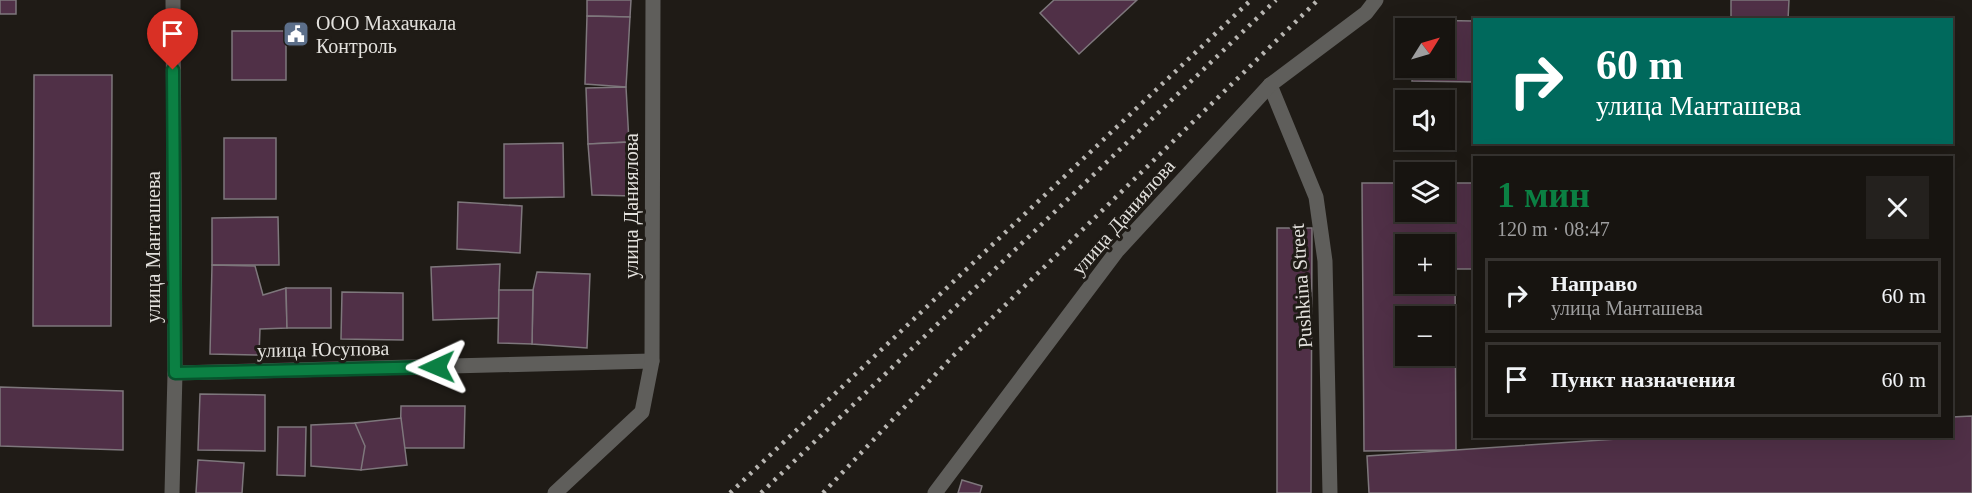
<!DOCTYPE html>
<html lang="ru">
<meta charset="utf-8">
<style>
:root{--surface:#171410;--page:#24211e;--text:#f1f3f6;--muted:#9e9e9f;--line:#363330;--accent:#0b8043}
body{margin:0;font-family:"Times New Roman",serif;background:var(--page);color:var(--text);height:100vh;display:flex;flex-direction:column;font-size:22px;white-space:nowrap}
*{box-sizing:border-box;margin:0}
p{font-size:20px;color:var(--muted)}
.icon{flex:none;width:33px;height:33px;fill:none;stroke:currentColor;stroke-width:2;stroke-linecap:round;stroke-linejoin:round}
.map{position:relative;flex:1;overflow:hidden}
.details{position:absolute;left:1473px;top:156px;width:480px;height:282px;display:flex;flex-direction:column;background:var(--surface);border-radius:0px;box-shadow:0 6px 24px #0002,0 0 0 2px var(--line)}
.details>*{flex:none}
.hud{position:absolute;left:1473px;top:18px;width:480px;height:126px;border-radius:0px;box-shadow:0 6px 24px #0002,0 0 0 2px var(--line);background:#00695c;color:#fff;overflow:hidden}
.needle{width:39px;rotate:53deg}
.tools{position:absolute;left:1395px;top:18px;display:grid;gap:12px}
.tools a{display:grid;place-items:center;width:60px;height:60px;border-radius:0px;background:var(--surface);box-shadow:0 6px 24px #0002,0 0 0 2px var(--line);font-size:30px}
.pin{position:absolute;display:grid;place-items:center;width:51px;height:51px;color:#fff;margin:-62px -26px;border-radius:50% 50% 50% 0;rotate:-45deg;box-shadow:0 0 6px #0007}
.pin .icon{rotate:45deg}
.me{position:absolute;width:66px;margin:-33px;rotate:269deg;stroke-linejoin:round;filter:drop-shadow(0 0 4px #0008)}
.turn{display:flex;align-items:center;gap:21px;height:126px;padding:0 24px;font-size:27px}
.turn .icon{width:78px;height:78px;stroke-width:2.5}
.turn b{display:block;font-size:42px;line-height:51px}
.round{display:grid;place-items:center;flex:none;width:63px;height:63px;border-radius:0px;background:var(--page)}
.overview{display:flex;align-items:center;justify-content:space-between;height:102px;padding:0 24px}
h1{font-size:36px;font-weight:600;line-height:45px;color:var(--accent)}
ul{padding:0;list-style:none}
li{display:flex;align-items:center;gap:18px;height:75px;margin:0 12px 9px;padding:0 12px;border:3px solid var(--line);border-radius:0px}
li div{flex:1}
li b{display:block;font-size:22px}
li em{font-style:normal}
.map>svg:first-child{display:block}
</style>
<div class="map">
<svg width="1972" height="493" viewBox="0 0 1972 493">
<rect width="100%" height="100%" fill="#1f1b16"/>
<g fill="#503047" stroke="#7e777c" stroke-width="1.5" fill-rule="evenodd">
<rect x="0" y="0" width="16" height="14"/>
<path d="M587 0H631L630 17 587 16Z"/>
<path d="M1054 0H1137L1079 54 1040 13Z"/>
<path d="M1731 0H1789L1788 20H1731Z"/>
<path d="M587 16 630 17 626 87 585 84Z"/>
<path d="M1414 20 1474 21V82L1412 81 1413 68H1444V28H1413Z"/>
<rect x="232" y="31" width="54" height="49"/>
<path d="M34 75H112L111 326H33Z"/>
<path d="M626 87 629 142 588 144 586 88Z"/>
<rect x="224" y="138" width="52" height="61"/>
<path d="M629 142 634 196 592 195 588 144Z"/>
<path d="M563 143 564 197 504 198V144Z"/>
<path d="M1362 183H1406V212H1444V183H1474V269H1455L1456 450 1364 451ZM1406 244H1444V284H1406ZM1406 316H1444V356H1406Z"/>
<path d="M458 202 522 206 520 253 457 249Z"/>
<path d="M278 217 279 265H212V218Z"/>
<path d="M1277 228H1312L1311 493H1277Z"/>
<path d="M500 264 499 290 502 318 433 320 431 267Z"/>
<path d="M212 265 255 266 263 295 286 288 287 328 260 329 259 355 210 354Z"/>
<path d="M537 272 590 274 587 348 532 344 533 290Z"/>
<path d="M286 288H331V328H287Z"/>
<path d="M499 290H533L532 344 498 343Z"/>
<path d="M342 292 403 293V340L341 339Z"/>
<path d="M0 387 123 391V450L0 446Z"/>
<path d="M200 394 265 395V451L198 450Z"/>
<path d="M401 406H465L464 448H400Z"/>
<path d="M1972 416V493H1369L1367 456 1662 436H1952V417Z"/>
<path d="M401 418 407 465 361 470 355 423Z"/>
<path d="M355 423 365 446 361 470 311 466V425Z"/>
<path d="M278 427H306L305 476 277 475Z"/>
<path d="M198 460 244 463 242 493H196Z"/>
<path d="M962 480 982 486 980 493H958Z"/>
</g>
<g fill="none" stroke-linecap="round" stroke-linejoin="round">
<g stroke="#5f5e5b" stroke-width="15">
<path d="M1270 85 1316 197 1325 261 1330 493"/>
<path d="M175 373 652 361"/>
<path d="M172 493 175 373 173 0"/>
<path d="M555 493 642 412 652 361 653 0"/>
<path d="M935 493 1117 251 1270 85 1366 13 1376 0"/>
</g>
<g stroke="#b8b6b2" stroke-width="4.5" stroke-dasharray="3 6" stroke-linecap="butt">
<path d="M730 493 1251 0"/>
<path d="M761 493 1276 0"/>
<path d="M823 493 953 356 1318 0"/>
</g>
</g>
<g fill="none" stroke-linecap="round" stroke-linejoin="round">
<g stroke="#07532c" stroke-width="15">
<path id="route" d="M173 70 175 373 437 367"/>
</g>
<use href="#route" stroke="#0b8043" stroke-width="10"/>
</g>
<defs>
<g id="civic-square" transform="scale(1.35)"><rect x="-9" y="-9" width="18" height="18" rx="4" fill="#5c6f8a" stroke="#1f1b16"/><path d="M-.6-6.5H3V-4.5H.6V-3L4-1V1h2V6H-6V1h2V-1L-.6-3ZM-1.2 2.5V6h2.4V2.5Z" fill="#fff"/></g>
</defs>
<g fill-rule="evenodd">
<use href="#civic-square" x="296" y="34"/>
</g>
<g text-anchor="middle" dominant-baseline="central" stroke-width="6" stroke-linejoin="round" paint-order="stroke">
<g font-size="20" fill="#e3e1dd" stroke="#1f1b16" text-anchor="start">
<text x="316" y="23">ООО Махачкала<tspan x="316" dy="23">Контроль</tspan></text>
</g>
<g font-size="20" fill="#e3e1dd" stroke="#1f1b16">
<text transform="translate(631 206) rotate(-90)">улица Даниялова</text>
<text transform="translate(1123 217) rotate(-49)">улица Даниялова</text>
<text transform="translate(153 247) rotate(-90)">улица Манташева</text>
<text transform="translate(1301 286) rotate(-94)">Pushkina Street</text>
<text transform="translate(323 349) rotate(-1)">улица Юсупова</text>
</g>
</g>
</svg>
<div class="tools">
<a><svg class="needle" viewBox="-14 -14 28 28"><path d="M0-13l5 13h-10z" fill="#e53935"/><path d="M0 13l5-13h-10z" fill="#9e9e9f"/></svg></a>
<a><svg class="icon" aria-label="sound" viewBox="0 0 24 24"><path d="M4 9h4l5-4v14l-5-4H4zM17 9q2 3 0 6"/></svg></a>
<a><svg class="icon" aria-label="layers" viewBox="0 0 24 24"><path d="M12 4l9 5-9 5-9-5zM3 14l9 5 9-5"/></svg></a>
<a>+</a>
<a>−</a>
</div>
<div class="pin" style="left:173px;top:70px;background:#d93025"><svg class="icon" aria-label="arrive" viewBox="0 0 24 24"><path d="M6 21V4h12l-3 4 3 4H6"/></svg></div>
<svg class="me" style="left:437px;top:367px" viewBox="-20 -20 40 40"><path d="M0-17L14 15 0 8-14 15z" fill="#0b8043" stroke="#fff" stroke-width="4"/></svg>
<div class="hud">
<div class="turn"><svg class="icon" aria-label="right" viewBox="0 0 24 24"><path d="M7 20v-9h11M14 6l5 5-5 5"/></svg><div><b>60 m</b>улица Манташева</div></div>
</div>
<section class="details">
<div class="overview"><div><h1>1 мин</h1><p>120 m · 08:47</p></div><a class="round"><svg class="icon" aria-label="close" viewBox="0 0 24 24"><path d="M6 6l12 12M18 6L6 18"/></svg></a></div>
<ul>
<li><svg class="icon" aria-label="right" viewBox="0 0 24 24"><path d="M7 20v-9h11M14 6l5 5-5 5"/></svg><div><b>Направо</b><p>улица Манташева</p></div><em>60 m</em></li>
<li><svg class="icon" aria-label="arrive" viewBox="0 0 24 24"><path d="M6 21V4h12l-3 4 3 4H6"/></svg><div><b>Пункт назначения</b></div><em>60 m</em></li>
</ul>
</section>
</div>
